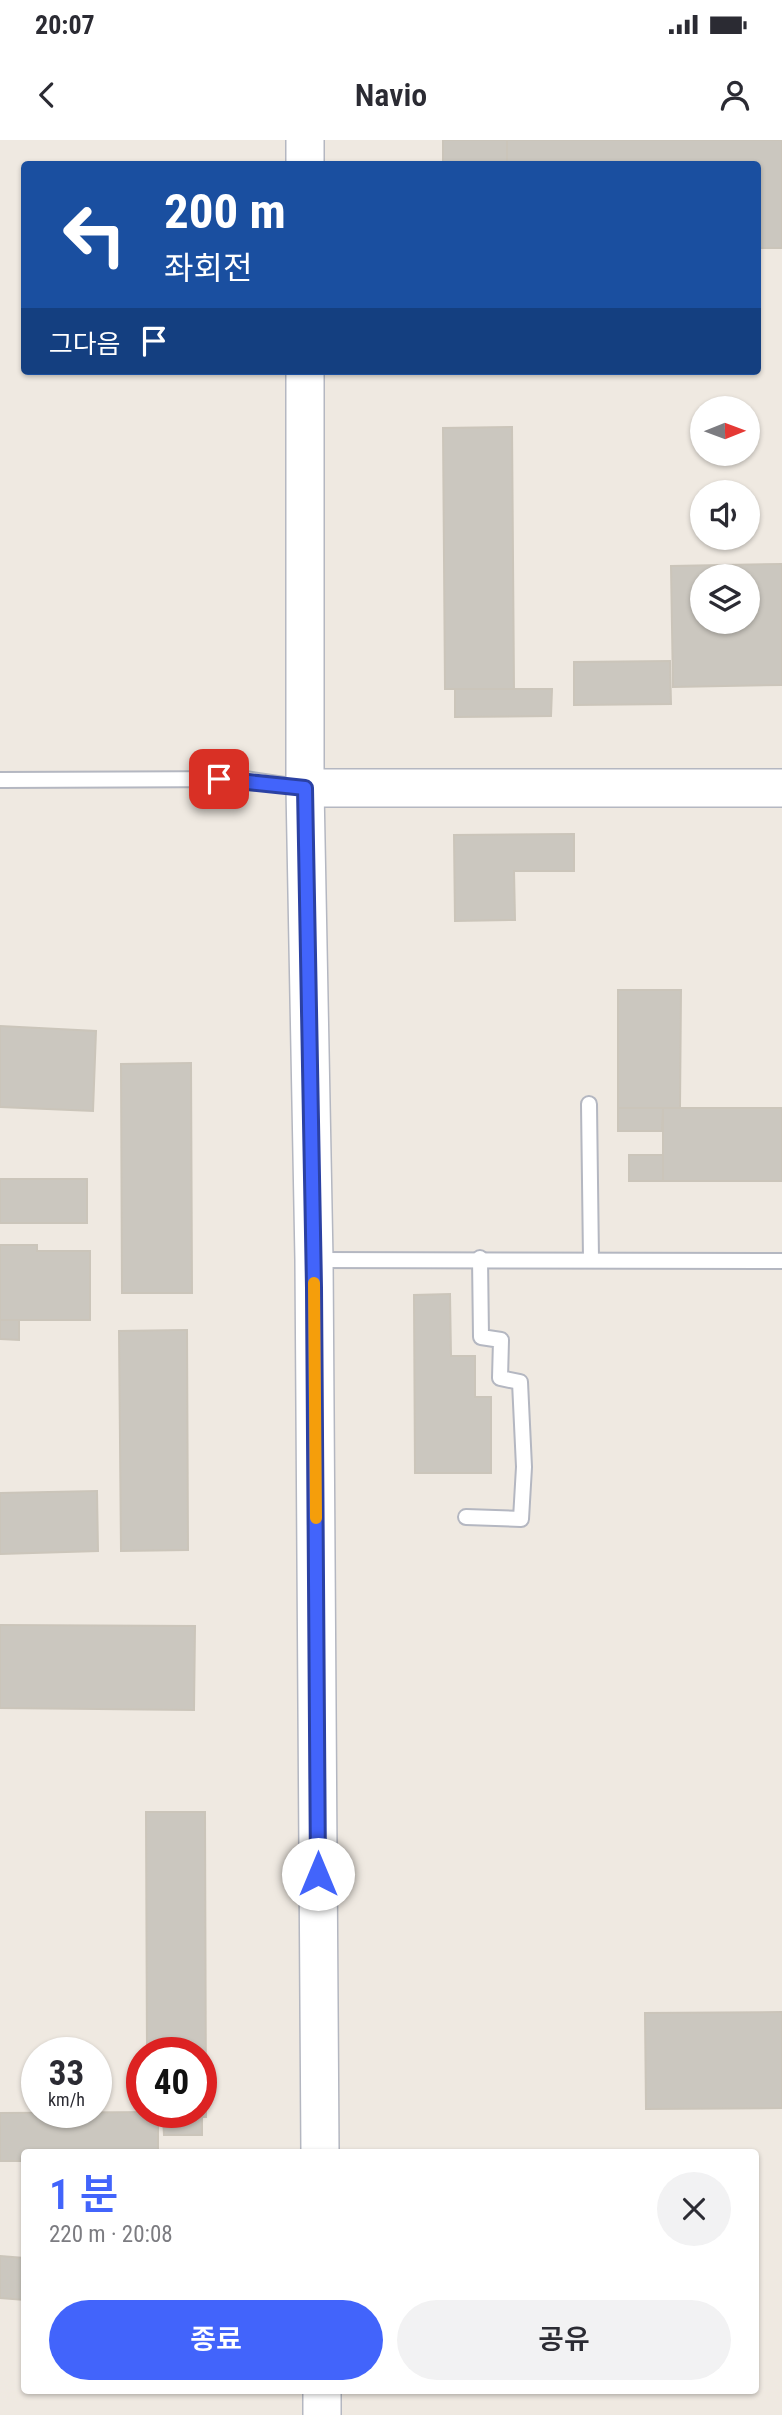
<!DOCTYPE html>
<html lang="ko">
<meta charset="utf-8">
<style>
:root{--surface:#fff;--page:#f2f2f3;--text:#2b2b33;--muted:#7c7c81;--accent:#4264fb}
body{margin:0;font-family:"Roboto Condensed","Noto Sans KR",sans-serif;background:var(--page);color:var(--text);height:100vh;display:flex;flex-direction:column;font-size:26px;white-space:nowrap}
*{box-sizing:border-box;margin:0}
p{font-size:23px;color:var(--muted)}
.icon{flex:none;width:38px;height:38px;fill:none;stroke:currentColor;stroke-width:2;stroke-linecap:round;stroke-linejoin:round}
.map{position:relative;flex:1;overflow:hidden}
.drawer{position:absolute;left:21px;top:2009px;width:738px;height:245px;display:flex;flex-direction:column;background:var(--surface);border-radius:7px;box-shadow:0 2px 5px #0004}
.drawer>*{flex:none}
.hud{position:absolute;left:21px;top:21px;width:740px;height:214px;border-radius:7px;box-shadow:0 2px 5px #0004;background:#1a4fa0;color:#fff;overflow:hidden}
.needle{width:46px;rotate:89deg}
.buttons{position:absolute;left:690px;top:256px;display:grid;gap:14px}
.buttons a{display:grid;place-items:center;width:70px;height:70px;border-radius:50%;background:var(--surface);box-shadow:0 2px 5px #0004;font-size:35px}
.speed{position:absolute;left:21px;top:1897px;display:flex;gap:14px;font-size:35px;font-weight:700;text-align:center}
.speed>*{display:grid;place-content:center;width:91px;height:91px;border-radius:50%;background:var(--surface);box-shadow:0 2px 5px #0004;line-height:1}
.speed small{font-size:18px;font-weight:400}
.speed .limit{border:10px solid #d22;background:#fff;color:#111}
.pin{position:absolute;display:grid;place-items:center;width:60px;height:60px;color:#fff;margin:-30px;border-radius:14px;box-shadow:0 4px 10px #0006}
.me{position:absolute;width:77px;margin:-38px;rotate:0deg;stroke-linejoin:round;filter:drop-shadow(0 0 5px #0008)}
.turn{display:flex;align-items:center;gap:24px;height:147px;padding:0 28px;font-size:32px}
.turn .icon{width:91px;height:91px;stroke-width:2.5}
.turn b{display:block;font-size:49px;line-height:60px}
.then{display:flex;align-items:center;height:66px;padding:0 28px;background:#0003;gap:14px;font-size:26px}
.round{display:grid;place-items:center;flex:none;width:74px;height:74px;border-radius:37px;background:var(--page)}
.head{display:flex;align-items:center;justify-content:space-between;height:119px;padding:0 28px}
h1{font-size:42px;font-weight:600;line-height:52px;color:var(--accent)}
.button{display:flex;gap:14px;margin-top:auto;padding:14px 28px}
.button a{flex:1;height:80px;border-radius:42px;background:var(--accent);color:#fff;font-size:28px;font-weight:600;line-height:80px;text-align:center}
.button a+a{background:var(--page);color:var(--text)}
.status{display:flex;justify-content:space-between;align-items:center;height:49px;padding:0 35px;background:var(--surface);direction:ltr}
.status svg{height:19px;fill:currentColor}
header{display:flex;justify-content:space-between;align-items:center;height:91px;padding:0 28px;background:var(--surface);font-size:32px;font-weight:600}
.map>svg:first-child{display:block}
</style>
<div class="status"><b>20:07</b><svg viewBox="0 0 49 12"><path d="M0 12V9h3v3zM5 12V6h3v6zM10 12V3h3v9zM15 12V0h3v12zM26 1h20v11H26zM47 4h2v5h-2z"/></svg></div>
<header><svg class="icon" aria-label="back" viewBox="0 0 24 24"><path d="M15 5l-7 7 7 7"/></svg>Navio<svg class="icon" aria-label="person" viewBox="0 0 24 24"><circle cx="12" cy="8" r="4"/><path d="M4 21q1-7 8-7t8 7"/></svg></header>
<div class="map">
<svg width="782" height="2275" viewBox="0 0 782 2275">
<rect width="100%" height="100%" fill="#efe9e1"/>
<g fill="#cbc7bf" stroke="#cbc5ba" stroke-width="2" fill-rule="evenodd">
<rect x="443" y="0" width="64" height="24"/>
<path d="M507 0H782V108H758V24H507Z"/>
<path d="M512 287 514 549H445L443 288Z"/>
<path d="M782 424V545L673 547 671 426ZM702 436H747V481H702Z"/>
<path d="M670 521 671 564 574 565V522Z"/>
<path d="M455 549H552L551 576 455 577Z"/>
<path d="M574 694V731H514L515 780 455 781 454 695Z"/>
<path d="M618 850H681L680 968H618Z"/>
<path d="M0 886 96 891 93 971 0 967Z"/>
<path d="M191 923 192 1153H122L121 924Z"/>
<path d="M618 968H663L662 991H618Z"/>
<rect x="663" y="968" width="119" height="73"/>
<rect x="629" y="1015" width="34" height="26"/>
<rect x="0" y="1039" width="87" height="44"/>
<path d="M0 1105H37V1111H90V1180H0Z"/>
<path d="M450 1154 451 1216H475V1257H491V1333H415L414 1155Z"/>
<path d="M0 1180H19V1200L0 1199Z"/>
<path d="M187 1190 188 1410 121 1411 119 1191Z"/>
<path d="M97 1351 98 1411 0 1414V1353Z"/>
<path d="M0 1485 195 1486 194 1570 0 1568Z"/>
<path d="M146 1672H205L206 1977H163L164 1972H201V1913H147Z"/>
<path d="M782 1872V1968L646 1969 645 1873Z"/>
<path d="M158 1972V2012H24V2021H0V1973Z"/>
<path d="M163 1977H202V1995H164Z"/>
<path d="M0 2116 24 2118V2160L0 2158Z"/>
</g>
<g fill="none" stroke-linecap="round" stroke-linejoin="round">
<g stroke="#b4b7c1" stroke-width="18">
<g id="service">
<path d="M0 640 245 639 304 648"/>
<path d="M589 964 591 1119"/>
<path d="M315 1120 782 1121"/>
<path d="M466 1377 521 1379 524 1327 520 1242 500 1238 501 1200 481 1197 480 1118"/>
</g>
</g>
<g stroke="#b4b7c1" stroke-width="40">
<g id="tertiary">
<path d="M305 0V24"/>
<path d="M305 231V648L314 1120 320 2012"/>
<path d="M305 648H782"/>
<path d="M322 2250V2275"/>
</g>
</g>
<use href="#service" stroke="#fff" stroke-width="14"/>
<use href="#tertiary" stroke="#fff" stroke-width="37"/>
</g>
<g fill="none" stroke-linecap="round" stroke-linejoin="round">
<g stroke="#2b41a3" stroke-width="18">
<path id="route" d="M219 639 305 648 314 1148 318 1734"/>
</g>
<use href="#route" stroke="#4264fb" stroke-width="12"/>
<path stroke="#f59e0b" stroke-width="12" d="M314 1143 316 1378"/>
</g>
</svg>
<div class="buttons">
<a><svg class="needle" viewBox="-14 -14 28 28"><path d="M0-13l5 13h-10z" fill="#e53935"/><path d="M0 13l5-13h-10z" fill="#7c7c81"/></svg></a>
<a><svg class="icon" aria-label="sound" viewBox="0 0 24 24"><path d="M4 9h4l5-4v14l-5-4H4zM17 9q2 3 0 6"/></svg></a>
<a><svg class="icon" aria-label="layers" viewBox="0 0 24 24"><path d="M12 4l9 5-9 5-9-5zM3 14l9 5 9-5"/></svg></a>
</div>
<div class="speed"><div>33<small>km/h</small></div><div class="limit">40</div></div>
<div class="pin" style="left:219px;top:639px;background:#d93025"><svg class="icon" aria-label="arrive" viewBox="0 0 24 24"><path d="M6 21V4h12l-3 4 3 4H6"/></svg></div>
<svg class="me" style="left:318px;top:1734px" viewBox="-20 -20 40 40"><circle r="19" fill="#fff"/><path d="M0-13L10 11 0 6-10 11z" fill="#4264fb"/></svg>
<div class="hud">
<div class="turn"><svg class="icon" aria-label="left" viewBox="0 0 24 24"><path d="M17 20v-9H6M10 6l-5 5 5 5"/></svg><div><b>200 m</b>좌회전</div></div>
<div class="then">그다음<svg class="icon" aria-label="arrive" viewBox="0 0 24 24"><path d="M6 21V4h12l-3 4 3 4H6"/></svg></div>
</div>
<section class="drawer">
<div class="head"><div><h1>1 분</h1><p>220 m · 20:08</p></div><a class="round"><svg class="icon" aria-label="close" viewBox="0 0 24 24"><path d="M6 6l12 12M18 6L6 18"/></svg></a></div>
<div class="button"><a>종료</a><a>공유</a></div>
</section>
</div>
